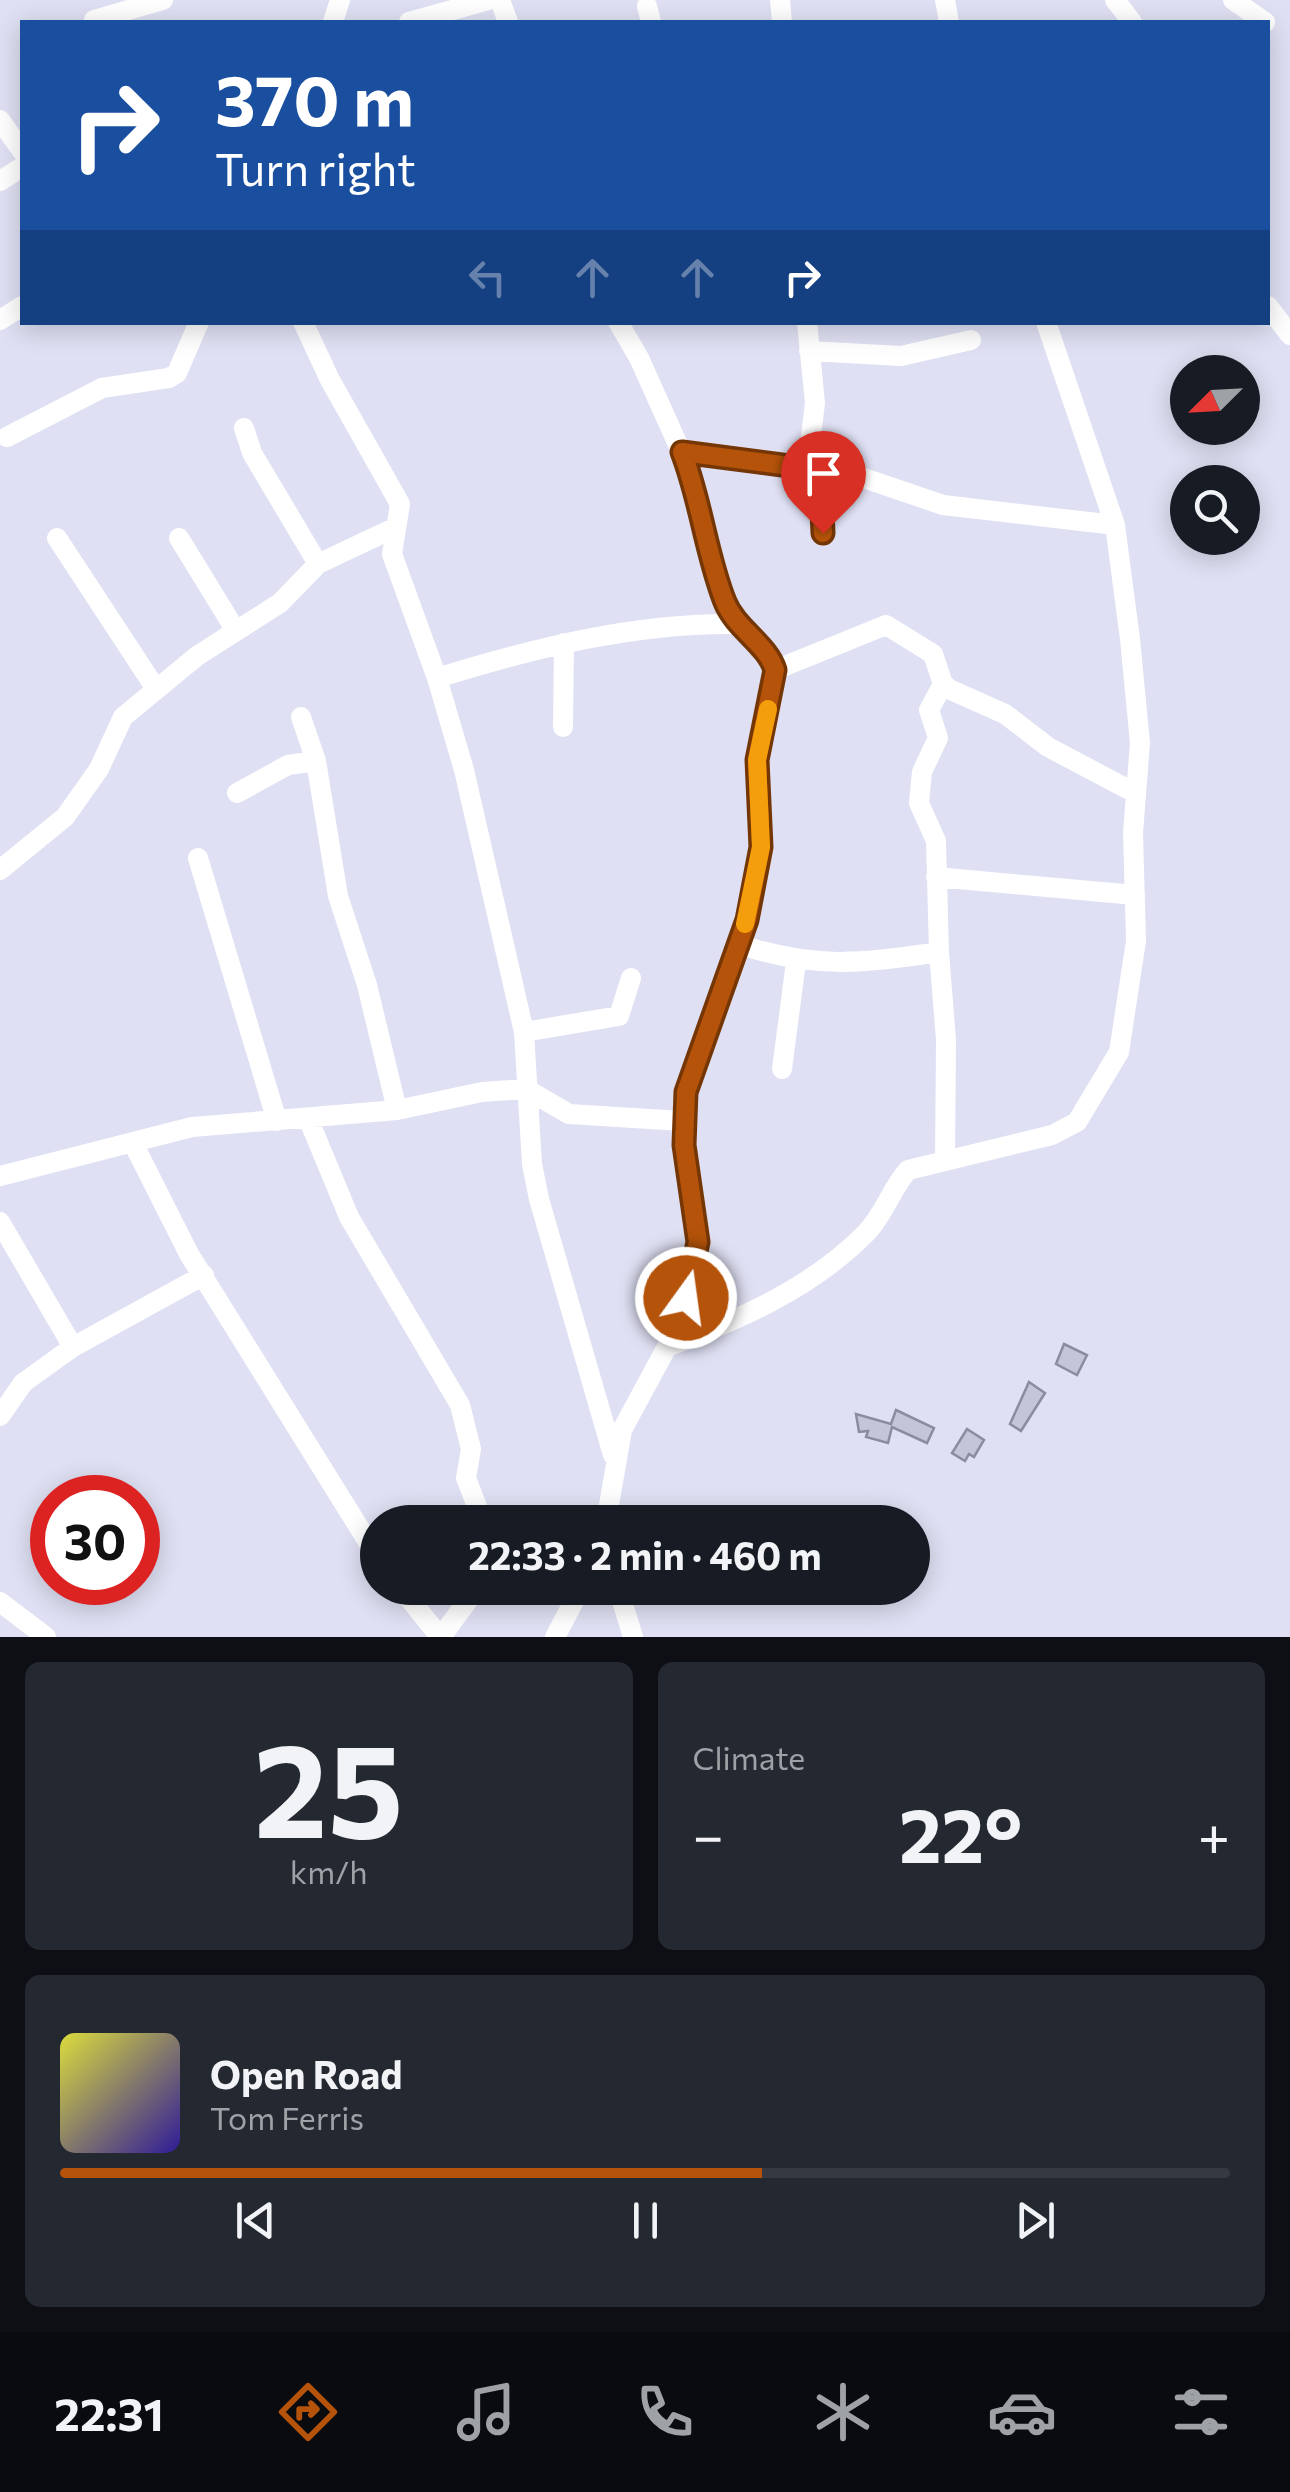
<!DOCTYPE html>
<meta charset="utf-8">
<style>
:root{--surface:#171b24;--page:#242831;--text:#f1f3f6;--muted:#9ea1a6;--line:#363941;--accent:#b45309}
body{margin:0;font-family:Commissioner,sans-serif;background:var(--page);color:var(--text);height:100vh;display:flex;flex-direction:column;font-size:38px;white-space:nowrap}
*{box-sizing:border-box;margin:0}
p{font-size:32px;color:var(--muted)}
.icon{flex:none;width:55px;height:55px;fill:none;stroke:currentColor;stroke-width:2;stroke-linecap:round;stroke-linejoin:round}
.map{position:relative;height:1637px;overflow:hidden}
.panel{display:flex;flex-direction:column;gap:25px;padding:25px;background:#0d0f14;flex:1}
.panel>*{flex:none}
.hud{position:absolute;left:20px;top:20px;width:1250px;height:305px;border-radius:0px;box-shadow:0 5px 25px #0003;background:#1a4fa0;color:#fff;overflow:hidden}
.needle{width:65px;rotate:246deg}
.fabs{position:absolute;left:1170px;top:355px;display:grid;gap:20px}
.fabs a{display:grid;place-items:center;width:90px;height:90px;border-radius:50%;background:var(--surface);box-shadow:0 5px 25px #0003;font-size:50px}
.speed{position:absolute;left:30px;top:1475px;display:flex;gap:20px;font-size:50px;font-weight:700;text-align:center}
.speed>*{display:grid;place-content:center;width:130px;height:130px;border-radius:50%;background:var(--surface);box-shadow:0 5px 25px #0003;line-height:1}
.speed .limit{border:15px solid #d22;background:#fff;color:#111}
.pin{position:absolute;display:grid;place-items:center;width:85px;height:85px;color:#fff;margin:-102px -42px;border-radius:50% 50% 50% 0;rotate:-45deg;box-shadow:0 0 10px #0007}
.pin .icon{rotate:45deg}
.me{position:absolute;width:110px;margin:-55px;rotate:14deg;stroke-linejoin:round;filter:drop-shadow(0 0 8px #0008)}
.turn{display:flex;align-items:center;gap:35px;height:210px;padding:0 30px;font-size:45px}
.turn .icon{width:130px;height:130px;stroke-width:2.5}
.turn b{display:block;font-size:70px;line-height:85px}
.lanes{display:flex;align-items:center;height:95px;padding:0 30px;background:#0003;justify-content:center;gap:50px;direction:ltr}
.lanes .off{opacity:.35}
.big{font-size:75px;font-weight:700;line-height:1.1}
.panel .tile{flex:1;display:flex;flex-direction:column;justify-content:center;gap:15px;min-width:0;padding:0 35px;border-radius:15px;background:var(--page)}
.panel .dial{align-items:center;gap:0}
.dial b{font-size:130px;line-height:1}
.song{display:flex;align-items:center;gap:30px}
.cover{width:120px;height:120px;border-radius:15px;background:linear-gradient(135deg,hsl(60 70% 55%),hsl(250 70% 35%))}
.played{height:10px;border-radius:5px;background:linear-gradient(90deg,var(--accent) 60%,var(--line) 60%)}
.keys{display:flex;justify-content:space-around;direction:ltr}
.heat{display:flex;justify-content:space-between;align-items:center;font-size:55px;direction:ltr}
.panel .tiles{flex:1;display:grid;gap:25px;grid-template-columns:1fr 1fr}
.tile:last-child{grid-column:span 2}
.trip{position:absolute;left:360px;top:1505px;width:570px;height:100px;border-radius:50px;background:var(--surface);box-shadow:0 5px 25px #0003;font-weight:700;line-height:100px;text-align:center}
.tabs{display:flex;height:160px;justify-content:space-around;align-items:center;background:#090b0e;color:var(--muted)}
.tabs .icon{width:70px;height:70px}
.tabs .selected{color:var(--accent)}
.tabs b{font-size:45px;color:var(--text)}
.map>svg:first-child{display:block}
.building{fill:#c4c5d8;stroke:#8b8c9e;stroke-width:2.5}
.lines{fill:none;stroke-linecap:round;stroke-linejoin:round}
.minor{stroke:#fff;stroke-width:20}
.route-casing{stroke:#753606;stroke-width:25}
.route{stroke:#b45309;stroke-width:18}
.slow{stroke:#f59e0b;stroke-width:18}
</style>
<div class="map">
<svg width="1290" height="1637" viewBox="0 0 1290 1637">
<rect width="100%" height="100%" fill="#dfe0f3"/>
<path class="building" d="M1064,1344L1087,1355L1077,1375L1056,1364Z
M1029,1382L1045,1393L1021,1431L1010,1424Z
M896,1410L934,1428L927,1443L892,1427L888,1443L866,1437L868,1431L859,1432L856,1414L891,1424Z
M967,1429L984,1440L974,1457L969,1454L965,1461L952,1453Z"/>
<g class="lines">
<path class="minor" d="M500,0L508,22
M780,0L782,22
M945,0L949,22
M1115,0L1132,22
M1233,0L1265,22
M647,6L651,22
M94,20L163,0
M333,22L340,0
M409,22L488,0
M0,120L22,151
M0,181L22,167
M1268,306L1290,335
M0,320L22,306
M303,322L330,380L400,504L392,554L437,678L464,770L524,1032L532,1164L539,1199L613,1455
M807,322L815,403L807,468
M809,351L901,356L971,340
M244,428L252,453L318,564
M7,437L102,388L169,378L177,373L199,322
M682,452L849,473L943,505L1115,525
M820,470L823,533
M57,538L156,689
M179,538L236,631
M775,670L886,625L933,654L943,684L951,690L1005,714L1048,747L1135,793
M437,678C534,648 637,622 739,624
M301,717L316,761L338,896L367,985L397,1110
M563,727L564,643
M237,793L288,765L316,761
M198,858L277,1121
M0,870L65,817L99,769L123,717L197,656L280,603L318,564L396,527
M936,877L1135,895
M738,944C812,969 863,964 939,952L936,841L919,803L922,772L938,738L929,710L943,684
M939,952L946,1040L945,1160
M524,1032L619,1016L631,978
M782,1069L796,962
M308,1118L349,1217L460,1405L471,1449L466,1478L483,1522
M133,1143L189,1254L378,1558
M0,1176L192,1127L397,1110L482,1092L526,1089L569,1114L682,1121
M0,1222L73,1347
M667,1347C738,1320 811,1289 866,1233C884,1215 891,1189 908,1170L1052,1135L1077,1122L1119,1052L1136,941L1133,833L1140,743L1130,639L1115,525L1046,322
M0,1416L23,1383L73,1347L204,1275
M606,1522L622,1430L675,1332L696,1265L698,1242L682,1121L687,1092L747,920L761,847L757,760L775,670L771,658L729,612L688,467L639,358L618,322
M401,1588L440,1637
M618,1588L633,1637
M0,1602L46,1637
M441,1637L477,1588
M555,1637L581,1588"/>
</g>
<g class="lines">
<g class="route-casing">
<path id="route" d="M686,1298L698,1242L684,1145L686,1092L747,920L761,847L757,760L775,670C767,644 736,629 725,602C706,554 701,501 682,452L820,470L823,533"/>
</g>
<use href="#route" class="route"/>
<path class="slow" d="M745,924L761,847L757,760L768,709"/>
</g>
</svg>
<div class="fabs">
<a><svg class="needle" viewBox="-14 -14 28 28"><path d="M0-13l5 13h-10z" fill="#e53935"/><path d="M0 13l5-13h-10z" fill="#9ea1a6"/></svg></a>
<a><svg class="icon" aria-label="search" viewBox="0 0 24 24"><circle cx="10" cy="10" r="6"/><path d="M15 15l6 6"/></svg></a>
</div>
<div class="speed"><div class="limit">30</div></div>
<div class="pin" style="left:823px;top:533px;background:#d93025"><svg class="icon" aria-label="arrive" viewBox="0 0 24 24"><path d="M6 21V4h12l-3 4 3 4H6"/></svg></div>
<svg class="me" style="left:686px;top:1298px" viewBox="-20 -20 40 40"><circle r="17" fill="#b45309" stroke="#fff" stroke-width="3"/><path d="M0-11L8 9 0 5-8 9z" fill="#fff"/></svg>
<div class="trip">22:33 · 2 min · 460 m</div>
<div class="hud">
<div class="turn"><svg class="icon" aria-label="right" viewBox="0 0 24 24"><path d="M7 20v-9h11M14 6l5 5-5 5"/></svg><div><b>370 m</b>Turn right</div></div>
<div class="lanes"><svg class="icon off" aria-label="left" viewBox="0 0 24 24"><path d="M17 20v-9H6M10 6l-5 5 5 5"/></svg><svg class="icon off" aria-label="ahead" viewBox="0 0 24 24"><path d="M12 20V5M6 11l6-6 6 6"/></svg><svg class="icon off" aria-label="ahead" viewBox="0 0 24 24"><path d="M12 20V5M6 11l6-6 6 6"/></svg><svg class="icon" aria-label="right" viewBox="0 0 24 24"><path d="M7 20v-9h11M14 6l5 5-5 5"/></svg></div>
</div>
</div>
<section class="panel">
<div class="tiles">
<div class="tile dial"><b>25</b><p>km/h</p></div>
<div class="tile"><p>Climate</p>
<div class="heat"><a>−</a><b class="big">22°</b><a>+</a></div>
</div>
<div class="tile">
<div class="song"><i class="cover"></i><div><b>Open Road</b><p>Tom Ferris</p></div></div>
<div class="played"></div>
<div class="keys"><svg class="icon" aria-label="previous" viewBox="0 0 24 24"><path d="M18 5L8 12l10 7zM5 5v14"/></svg><svg class="icon" aria-label="pause" viewBox="0 0 24 24"><path d="M8 5v14M16 5v14"/></svg><svg class="icon" aria-label="next" viewBox="0 0 24 24"><path d="M6 5l10 7-10 7zM19 5v14"/></svg></div>
</div>
</div>
</section>
<nav class="tabs">
<b>22:31</b>
<svg class="icon selected" aria-label="directions" viewBox="0 0 24 24"><path d="M12 3l9 9-9 9-9-9zM9 14v-3h6M13 9l2 2-2 2"/></svg>
<svg class="icon" aria-label="music" viewBox="0 0 24 24"><path d="M9 18V5l10-2v13"/><circle cx="6" cy="18" r="3"/><circle cx="16" cy="16" r="3"/></svg>
<svg class="icon" aria-label="phone" viewBox="0 0 24 24"><path d="M5 4h4l2 5-3 2q2 4 5 5l2-3 5 2v4C11 20 4 13 5 4z"/></svg>
<svg class="icon" aria-label="climate" viewBox="0 0 24 24"><path d="M12 3v18M4 7l16 10M4 17L20 7"/></svg>
<svg class="icon" aria-label="car" viewBox="0 0 24 24"><path d="M5 17H2v-5l4-1 3-4h7l3 4 3 1v5h-3M9 17h6M6 11h13"/><circle cx="7" cy="17" r="2"/><circle cx="17" cy="17" r="2"/></svg>
<svg class="icon" aria-label="filters" viewBox="0 0 24 24"><path d="M4 7h16M4 17h16"/><circle cx="9" cy="7" r="2"/><circle cx="15" cy="17" r="2"/></svg>
</nav>
